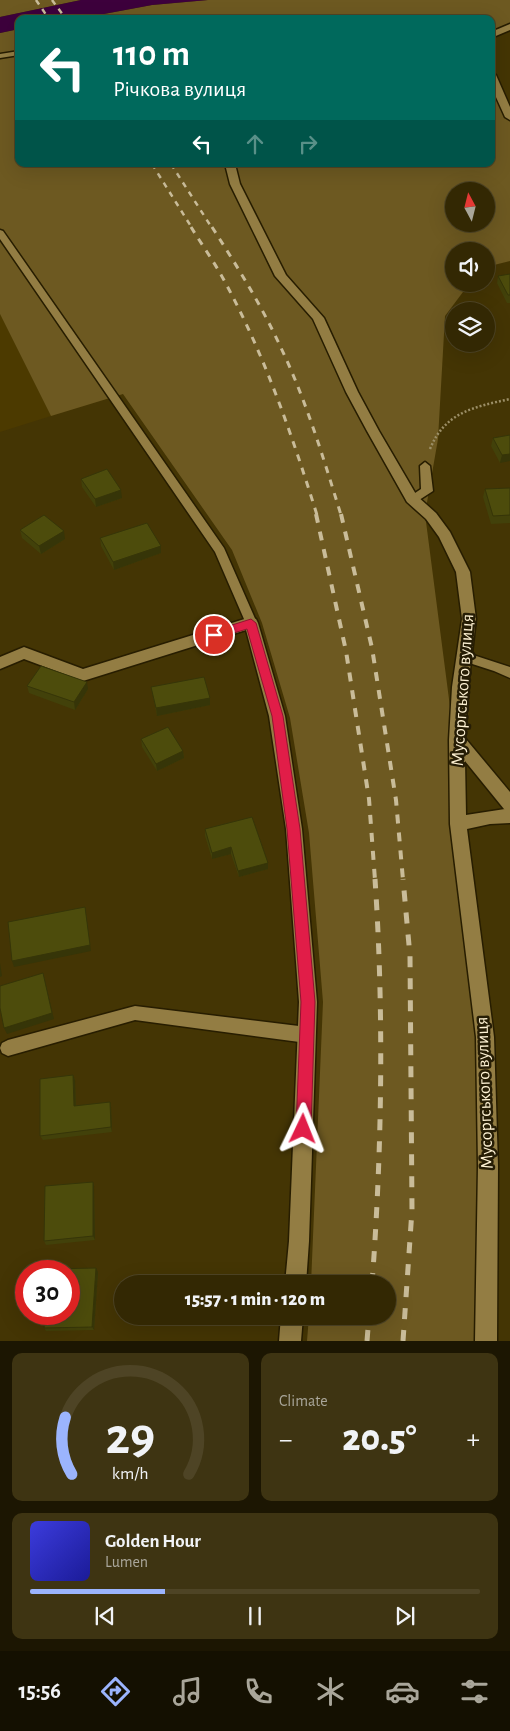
<!DOCTYPE html>
<meta charset="utf-8">
<style>
:root{--surface:#332803;--page:#3e3412;--text:#f1f3f6;--muted:#a9a69a;--line:#4e4425;--accent:#9bb4fd}
body{margin:0;font-family:"Alegreya Sans",sans-serif;background:var(--page);color:var(--text);height:100vh;display:flex;flex-direction:column;font-size:19px;white-space:nowrap}
*{box-sizing:border-box;margin:0}
p{font-size:16px;color:var(--muted)}
.icon{flex:none;width:28px;height:28px;fill:none;stroke:currentColor;stroke-width:2;stroke-linecap:round;stroke-linejoin:round}
.map{position:relative;height:1341px;overflow:hidden}
.panel{display:flex;flex-direction:column;gap:12px;padding:12px;background:#1c1602;flex:1}
.panel>*{flex:none}
.top-card{position:absolute;left:15px;top:15px;width:480px;height:152px;border-radius:10px;box-shadow:0 5px 20px #0002,0 0 0 1px var(--line);background:#00695c;color:#fff;overflow:hidden}
.needle{width:32px;rotate:353deg}
.fabs{position:absolute;left:445px;top:182px;display:grid;gap:10px}
.fabs a{display:grid;place-items:center;width:50px;height:50px;border-radius:50%;background:var(--surface);box-shadow:0 5px 20px #0002,0 0 0 1px var(--line);font-size:25px}
.speed{position:absolute;left:15px;top:1260px;display:flex;gap:10px;font-size:25px;font-weight:700;text-align:center}
.speed>*{display:grid;place-content:center;width:65px;height:65px;border-radius:50%;background:var(--surface);box-shadow:0 5px 20px #0002,0 0 0 1px var(--line);line-height:1}
.speed .limit{border:8px solid #d22;background:#fff;color:#111}
.pin{position:absolute;display:grid;place-items:center;width:42px;height:42px;color:#fff;margin:-21px;border:2px solid #fff;border-radius:50%;box-shadow:0 1px 5px #0007}
.me{position:absolute;width:55px;margin:-28px;rotate:2deg;stroke-linejoin:round;filter:drop-shadow(0 0 4px #0008)}
.turn{display:flex;align-items:center;gap:18px;height:105px;padding:0 15px;font-size:22px}
.turn .icon{width:65px;height:65px;stroke-width:2.5}
.turn b{display:block;font-size:35px;line-height:42px}
.lanes{display:flex;align-items:center;height:48px;padding:0 15px;background:#0003;justify-content:center;gap:25px;direction:ltr}
.lanes .off{opacity:.35}
.big{font-size:38px;font-weight:800;line-height:1.1}
.panel .tile{flex:1;display:flex;flex-direction:column;justify-content:center;gap:8px;min-width:0;padding:0 18px;border-radius:10px;background:var(--page)}
.panel .dial{align-items:center;gap:0}
.dial svg{height:130px;overflow:visible;fill:none;stroke:var(--line);stroke-width:7;stroke-linecap:round;text-anchor:middle}
.dial text{fill:var(--text);stroke:none}
.song{display:flex;align-items:center;gap:15px}
.cover{width:60px;height:60px;border-radius:8px;background:linear-gradient(135deg,hsl(240 70% 55%),hsl(240 70% 35%))}
.played{height:5px;border-radius:2px;background:linear-gradient(90deg,var(--accent) 30%,var(--line) 30%)}
.keys{display:flex;justify-content:space-around;direction:ltr}
.heat{display:flex;justify-content:space-between;align-items:center;font-size:28px;direction:ltr}
.panel .tiles{flex:1;display:grid;gap:12px;grid-template-columns:1fr 1fr}
.tile:last-child{grid-column:span 2}
.trip{position:absolute;left:114px;top:1275px;width:282px;height:50px;border-radius:25px;background:var(--surface);box-shadow:0 5px 20px #0002,0 0 0 1px var(--line);font-weight:800;line-height:50px;text-align:center}
.dock{display:flex;height:80px;justify-content:space-around;align-items:center;background:#141001;color:var(--muted)}
.dock .icon{width:35px;height:35px}
.dock .active{color:var(--accent)}
.dock b{font-size:22px;color:var(--text)}
.map>svg:first-child{display:block}
.built{fill:#4c3a00}
.green{fill:#6d5921;fill-rule:evenodd}
.water{fill:#3d003c}
.lines{fill:none;stroke-linecap:round;stroke-linejoin:round}
.lane-casing{stroke:#271d00;stroke-width:3}
.street-casing{stroke:#271d00;stroke-width:3}
.path{stroke:#9b8e66;stroke-width:2.5;stroke-dasharray:2 2;stroke-linecap:butt}
.lane{fill:#937d43;fill-rule:evenodd}
.street{fill:#937d43;fill-rule:evenodd}
.rail-far3{stroke:#c9bc99;stroke-width:2.5;stroke-dasharray:5.5 5.5;stroke-linecap:butt}
.rail-far2{stroke:#c9bc99;stroke-width:3;stroke-dasharray:7 7;stroke-linecap:butt}
.rail-far1{stroke:#c9bc99;stroke-width:4;stroke-dasharray:9 9;stroke-linecap:butt}
.rail{stroke:#c9bc99;stroke-width:5;stroke-dasharray:11 11;stroke-linecap:butt}
.wall{fill:#42410a}
.shaded-wall{fill:#363508}
.building{fill:#4d4c0c;stroke:#363508}
.route{fill:#e11d48;stroke:#92132f}
.labels{text-anchor:middle;dominant-baseline:central;stroke-width:5;stroke-linejoin:round;paint-order:stroke}
.street-label{font-size:18px;fill:#fef2d4;stroke:#261d05}
</style>
<div class="map">
<svg width="510" height="1341" viewBox="0 0 510 1341">
<rect width="100%" height="100%" fill="#443504"/>
<path class="built" d="M0,314L51,416L0,432Z"/>
<path class="green" d="M0,0H81L0,17Z
M208,0H510V23L491,35V19H77L152,5Z
M19,29V164H491V65L510,113V261L486,267V251H454V284H469L445,316L438,439L425,514L453,730L498,1268L495,1341H307L309,1316H388V1284H311L323,1002L309,833L290,718L262,623L232,550L123,394L51,416L0,314V33ZM454,191H486V224H454Z"/>
<path class="water" d="M81,0H208L152,5L77,19H19V29L0,33V17Z"/>
<g class="lines">
<g class="lane-casing">
<path id="lane" d="M19,51V55L0,58V54Z
M0,230L3,231L224,548L257,623L255,626H247L215,552L0,239Z
M425,462L430,466L433,491L416,502H408L406,499L421,489L420,466Z
M464,652L510,667V678L494,671L460,660L458,657L460,654Z
M135,1006L307,1027L312,1030L315,1035L312,1040L307,1043L135,1020L8,1056L2,1053L0,1048L2,1043L8,1040Z"/>
</g>
<g class="street-casing">
<path id="street" d="M510,24V30L491,38V32Z
M491,72L496,75L510,107V120L505,117L491,86Z
M225,164H235L240,184L286,275L324,318L358,392L379,431L417,496L436,513L450,532L470,572L476,619L468,687L465,738L510,792V823L490,824L467,829L494,1037L498,1166L497,1341H475L478,1166L476,1037L450,824L449,740L452,687L462,619L456,572L439,537L426,519L407,502L367,431L346,392L313,319L275,276L230,184ZM465,761L504,809H505L466,815Z
M251,617L256,619L258,623L285,716L302,829L317,1002L309,1241L306,1284H285L289,1241L299,1002L286,829L269,716L246,630L83,681L24,659L0,669V657L24,647L83,669Z
M281,1316H303L301,1341H279Z"/>
</g>
<path class="path" d="M430,449C445,412 474,407 510,399"/>
<use href="#lane" class="lane"/>
<use href="#street" class="street"/>
<path class="rail-far3" d="M36,0L49,19
M52,0L66,19
M152,164L192,228
M171,164L212,228"/>
<path class="rail-far2" d="M191,227C202,245 215,263 225,282C265,356 292,435 317,515
M212,227C237,266 262,306 282,350C307,403 324,460 341,515"/>
<path class="rail-far1" d="M316,514L346,651L369,799L375,880
M341,514L372,648L396,800L403,880"/>
<path class="rail" d="M372,1284C382,1150 384,1013 375,879
M367,1341L369,1316
M403,1341L412,1210L410,956L403,879"/>
</g>
<path class="wall" d="M510,274V303H507L497,283L498,276Z
M510,435L500,463L491,446L493,438Z
M81,479L122,498L96,507L82,487Z
M510,488V523L491,524L483,497L485,489Z
M20,530L65,539L41,554L22,538Z
M100,538L161,553L114,570L101,546Z
M27,686L88,689L75,710L29,693Z
M151,687L210,698V705L157,716Z
M141,739L183,751L184,758L157,771L142,747Z
M205,829L268,869L239,877L231,854L212,859L205,836Z
M73,1075L75,1080L76,1106L110,1102L111,1107L112,1132L43,1140L40,1136Z
M93,1182L94,1186L95,1240L46,1245L44,1241Z
M98,1272L94,1330L46,1331L44,1328Z"/>
<path class="shaded-wall" d="M510,454V461L500,463L502,455Z
M121,490L122,498L96,507L95,499Z
M64,531L65,539L41,554L39,546Z
M161,546V553L114,570L113,562Z
M87,682L88,689L75,710L74,702Z
M210,698V705L157,716L156,708Z
M183,751L184,758L157,771L156,764Z
M231,847V854L212,859V853Z
M268,863V869L239,877L238,871Z
M85,907L91,951L14,967L12,961Z
M0,963L2,976L0,977Z
M43,973L54,1019L7,1034L4,1028Z
M73,1075L75,1080L76,1111L74,1106Z
M110,1102L111,1107L112,1132L111,1127Z
M93,1182L94,1186L95,1240L93,1236Z
M96,1268L98,1272L94,1330L92,1327Z"/>
<path class="building" d="M510,274V295H508L498,276Z
M510,435V454L502,455L493,438Z
M107,469L121,490L95,499L81,479Z
M510,488V515L493,516L485,489Z
M44,515L64,531L39,546L20,530Z
M147,523L161,546L113,562L100,538Z
M41,666L87,682L74,702L27,686Z
M204,677L210,698L156,708L151,687Z
M168,727L183,751L156,764L141,739Z
M252,817L268,863L238,871L231,847L212,853L205,829Z
M85,907L90,945L12,961L8,922Z
M43,973L52,1013L4,1028L0,1008V986Z
M73,1075L74,1106L110,1102L111,1127L40,1136V1079Z
M93,1182V1236L44,1241L45,1186Z
M96,1268L92,1327L44,1328L45,1314H69V1271H48V1269Z"/>
<path class="route" d="M251,619L256,623L283,716L300,829L315,1002L311,1129L309,1134L303,1136L298,1134L296,1129L301,1002L287,829L272,716L247,629L214,639L208,635L210,632Z"/>
<g class="labels">
<g class="street-label">
<text transform="translate(463 690) rotate(-86)">Мусоргського вулиця</text>
<text transform="translate(485 1093) rotate(-92)">Мусоргського вулиця</text>
</g>
</g>
</svg>
<div class="fabs">
<a><svg class="needle" viewBox="-14 -14 28 28"><path d="M0-13l5 13h-10z" fill="#e53935"/><path d="M0 13l5-13h-10z" fill="#a9a69a"/></svg></a>
<a><svg class="icon" aria-label="sound" viewBox="0 0 24 24"><path d="M4 9h4l5-4v14l-5-4H4zM17 9q2 3 0 6"/></svg></a>
<a><svg class="icon" aria-label="layers" viewBox="0 0 24 24"><path d="M12 4l9 5-9 5-9-5zM3 14l9 5 9-5"/></svg></a>
</div>
<div class="speed"><div class="limit">30</div></div>
<div class="pin" style="left:214px;top:635px;background:#d93025"><svg class="icon" aria-label="arrive" viewBox="0 0 24 24"><path d="M6 21V4h12l-3 4 3 4H6"/></svg></div>
<svg class="me" style="left:303px;top:1129px" viewBox="-20 -20 40 40"><path d="M0-17L14 15 0 8-14 15z" fill="#e11d48" stroke="#fff" stroke-width="4"/></svg>
<div class="trip">15:57 · 1 min · 120 m</div>
<div class="top-card">
<div class="turn"><svg class="icon" aria-label="left" viewBox="0 0 24 24"><path d="M17 20v-9H6M10 6l-5 5 5 5"/></svg><div><b>110 m</b>Річкова вулиця</div></div>
<div class="lanes"><svg class="icon" aria-label="left" viewBox="0 0 24 24"><path d="M17 20v-9H6M10 6l-5 5 5 5"/></svg><svg class="icon off" aria-label="ahead" viewBox="0 0 24 24"><path d="M12 20V5M6 11l6-6 6 6"/></svg><svg class="icon off" aria-label="right" viewBox="0 0 24 24"><path d="M7 20v-9h11M14 6l5 5-5 5"/></svg></div>
</div>
</div>
<section class="panel">
<div class="tiles">
<div class="tile dial"><svg viewBox="0 0 100 80">
<path d="M14 69A42 42 0 1 1 86 69"/>
<path d="M14 69A42 42 0 0 1 10 34" stroke="#9bb4fd"/>
<text x="50" y="56" font-size="32" font-weight="700">29</text>
<text x="50" y="72" font-size="11">km/h</text>
</svg></div>
<div class="tile"><p>Climate</p>
<div class="heat"><a>−</a><b class="big">20.5°</b><a>+</a></div>
</div>
<div class="tile">
<div class="song"><i class="cover"></i><div><b>Golden Hour</b><p>Lumen</p></div></div>
<div class="played"></div>
<div class="keys"><svg class="icon" aria-label="previous" viewBox="0 0 24 24"><path d="M18 5L8 12l10 7zM5 5v14"/></svg><svg class="icon" aria-label="pause" viewBox="0 0 24 24"><path d="M8 5v14M16 5v14"/></svg><svg class="icon" aria-label="next" viewBox="0 0 24 24"><path d="M6 5l10 7-10 7zM19 5v14"/></svg></div>
</div>
</div>
</section>
<nav class="dock">
<b>15:56</b>
<svg class="icon active" aria-label="directions" viewBox="0 0 24 24"><path d="M12 3l9 9-9 9-9-9zM9 14v-3h6M13 9l2 2-2 2"/></svg>
<svg class="icon" aria-label="music" viewBox="0 0 24 24"><path d="M9 18V5l10-2v13"/><circle cx="6" cy="18" r="3"/><circle cx="16" cy="16" r="3"/></svg>
<svg class="icon" aria-label="phone" viewBox="0 0 24 24"><path d="M5 4h4l2 5-3 2q2 4 5 5l2-3 5 2v4C11 20 4 13 5 4z"/></svg>
<svg class="icon" aria-label="climate" viewBox="0 0 24 24"><path d="M12 3v18M4 7l16 10M4 17L20 7"/></svg>
<svg class="icon" aria-label="car" viewBox="0 0 24 24"><path d="M5 17H2v-5l4-1 3-4h7l3 4 3 1v5h-3M9 17h6M6 11h13"/><circle cx="7" cy="17" r="2"/><circle cx="17" cy="17" r="2"/></svg>
<svg class="icon" aria-label="filters" viewBox="0 0 24 24"><path d="M4 7h16M4 17h16"/><circle cx="9" cy="7" r="2"/><circle cx="15" cy="17" r="2"/></svg>
</nav>
